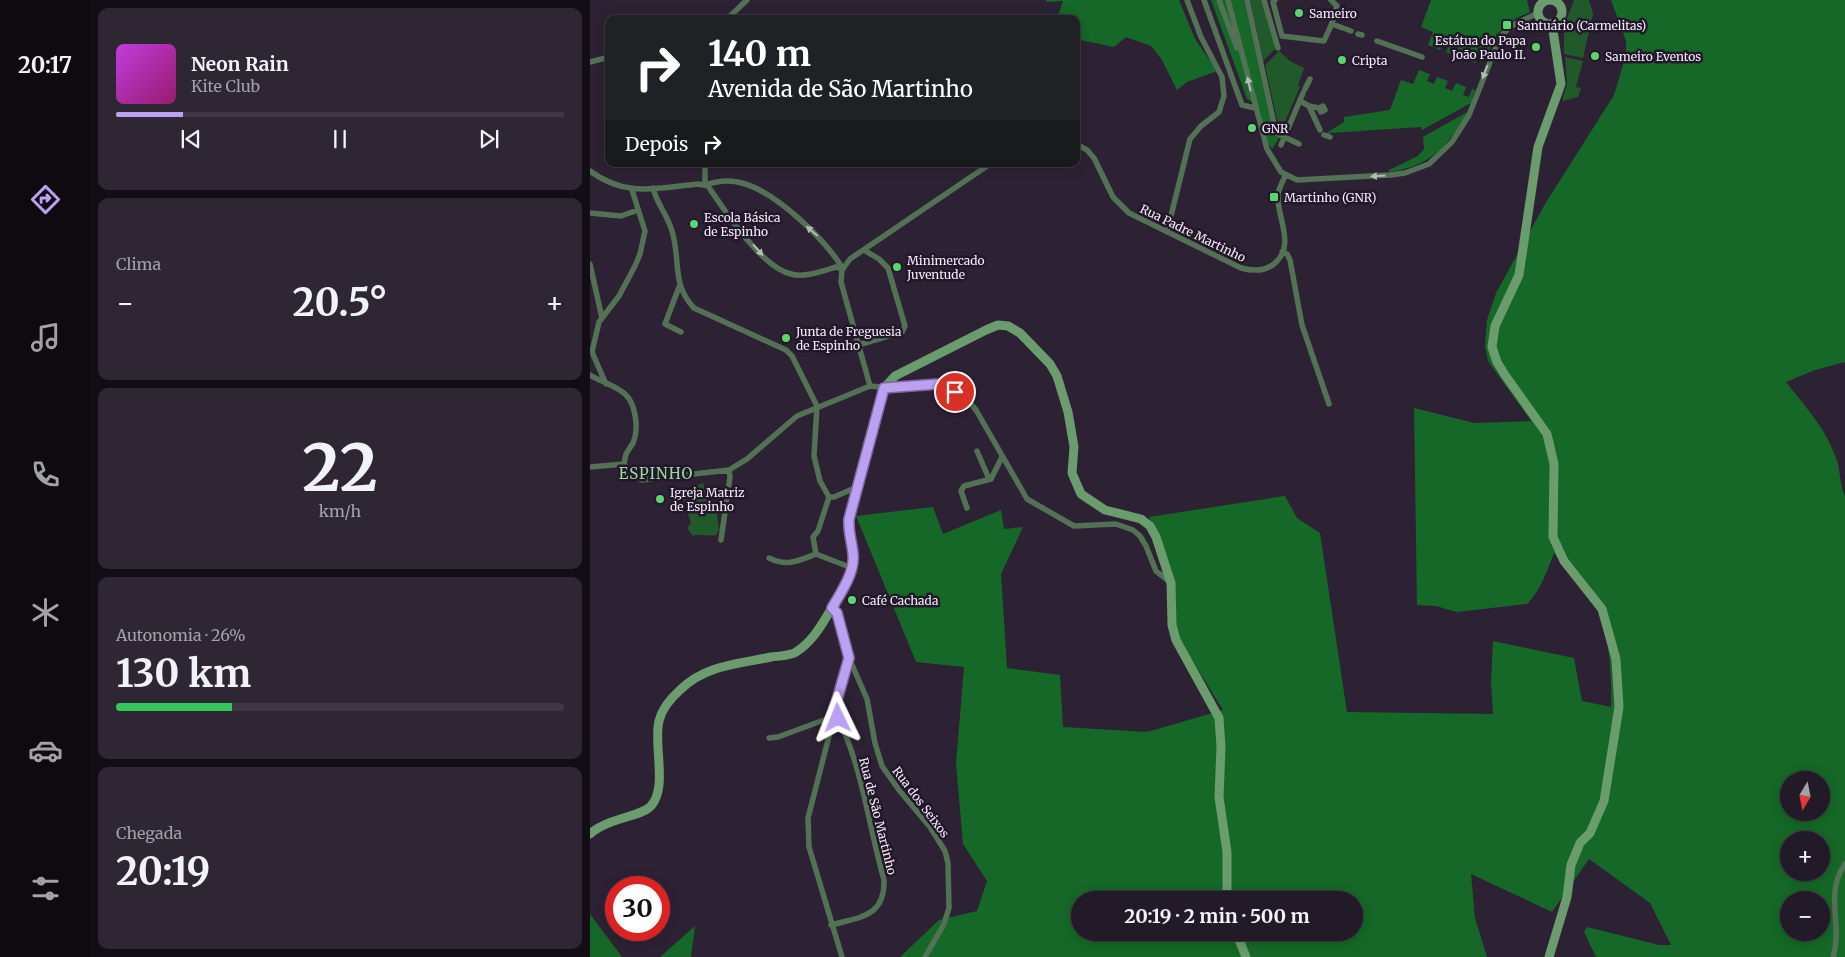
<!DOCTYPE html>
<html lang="pt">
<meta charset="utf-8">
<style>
:root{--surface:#221a27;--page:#2e2733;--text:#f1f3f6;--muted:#a2a1a7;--line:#3f3844;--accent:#bca0f2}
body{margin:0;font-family:Merriweather,serif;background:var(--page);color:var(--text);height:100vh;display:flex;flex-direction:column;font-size:19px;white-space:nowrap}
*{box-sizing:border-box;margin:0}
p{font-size:16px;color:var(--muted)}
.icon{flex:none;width:28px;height:28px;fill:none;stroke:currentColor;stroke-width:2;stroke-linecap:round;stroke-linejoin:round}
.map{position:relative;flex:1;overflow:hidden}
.drawer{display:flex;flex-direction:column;gap:8px;padding:8px;background:#130e15;width:500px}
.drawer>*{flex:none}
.hud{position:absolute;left:15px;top:15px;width:475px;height:152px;border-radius:10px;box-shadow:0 2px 12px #0003,0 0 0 1px var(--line);background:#202124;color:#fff;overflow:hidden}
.needle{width:32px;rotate:190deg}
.controls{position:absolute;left:1190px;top:771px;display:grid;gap:10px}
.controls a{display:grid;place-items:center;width:50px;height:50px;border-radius:50%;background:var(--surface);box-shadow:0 2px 12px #0003,0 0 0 1px var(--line);font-size:25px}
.speed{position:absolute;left:15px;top:876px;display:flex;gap:10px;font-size:25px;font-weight:700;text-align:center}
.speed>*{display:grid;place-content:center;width:65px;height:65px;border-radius:50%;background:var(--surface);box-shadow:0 2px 12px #0003,0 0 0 1px var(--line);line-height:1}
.speed .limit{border:8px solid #d22;background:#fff;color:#111}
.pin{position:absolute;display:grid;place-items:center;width:42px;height:42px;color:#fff;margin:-21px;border:2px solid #fff;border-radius:50%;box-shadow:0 1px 5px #0007}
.me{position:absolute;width:55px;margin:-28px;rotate:358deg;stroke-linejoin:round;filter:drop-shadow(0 0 4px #0008)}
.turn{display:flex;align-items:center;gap:18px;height:105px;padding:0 20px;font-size:22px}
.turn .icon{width:65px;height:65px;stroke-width:2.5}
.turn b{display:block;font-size:35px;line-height:42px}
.then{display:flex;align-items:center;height:48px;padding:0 20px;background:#0003;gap:10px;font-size:19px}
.big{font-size:38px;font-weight:700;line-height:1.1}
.drawer .tile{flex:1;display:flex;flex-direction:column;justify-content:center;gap:8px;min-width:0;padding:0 18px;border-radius:10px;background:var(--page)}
.drawer .dial{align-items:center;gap:0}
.dial b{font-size:65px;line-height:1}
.song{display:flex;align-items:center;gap:15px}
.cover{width:60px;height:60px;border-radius:8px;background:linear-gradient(135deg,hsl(290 70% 55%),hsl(320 70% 35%))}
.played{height:5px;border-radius:2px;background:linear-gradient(90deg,var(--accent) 15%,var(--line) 15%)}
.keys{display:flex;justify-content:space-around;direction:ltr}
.heat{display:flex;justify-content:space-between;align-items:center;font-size:28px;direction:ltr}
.charge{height:8px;border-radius:4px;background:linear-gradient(90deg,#34c759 26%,var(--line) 0)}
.trip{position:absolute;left:481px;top:891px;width:292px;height:50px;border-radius:25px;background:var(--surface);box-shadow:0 2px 12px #0003,0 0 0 1px var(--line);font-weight:700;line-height:50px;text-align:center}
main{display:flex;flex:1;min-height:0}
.tab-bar{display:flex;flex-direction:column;width:90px;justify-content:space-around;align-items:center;background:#0e0a10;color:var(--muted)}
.tab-bar .icon{width:35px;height:35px}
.tab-bar .active{color:var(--accent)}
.tab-bar b{font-size:22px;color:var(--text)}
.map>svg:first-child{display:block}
.green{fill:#215a2a}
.forest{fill:#156827;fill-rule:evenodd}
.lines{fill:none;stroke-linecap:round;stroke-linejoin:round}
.street{stroke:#537255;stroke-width:5.5}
.secondary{stroke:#6a9c6e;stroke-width:9}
.oneway{fill:#b3bbb7}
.route-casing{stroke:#7a689d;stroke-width:12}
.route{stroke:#bca0f2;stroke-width:9}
.poi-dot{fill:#5bd56e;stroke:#23182a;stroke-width:2}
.labels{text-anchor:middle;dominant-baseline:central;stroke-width:5;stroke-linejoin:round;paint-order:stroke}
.poi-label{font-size:12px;fill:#f3ebf8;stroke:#23182a;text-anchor:start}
.street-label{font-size:12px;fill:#f3ebf8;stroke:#23182a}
.quarter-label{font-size:15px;letter-spacing:1px;fill:#9cd9a1;stroke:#23182a}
</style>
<main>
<nav class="tab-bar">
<b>20:17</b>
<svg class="icon active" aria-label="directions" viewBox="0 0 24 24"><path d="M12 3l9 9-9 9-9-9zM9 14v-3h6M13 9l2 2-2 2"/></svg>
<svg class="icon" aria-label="music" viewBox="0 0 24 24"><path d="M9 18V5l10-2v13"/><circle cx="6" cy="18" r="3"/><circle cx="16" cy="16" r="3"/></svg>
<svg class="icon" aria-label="phone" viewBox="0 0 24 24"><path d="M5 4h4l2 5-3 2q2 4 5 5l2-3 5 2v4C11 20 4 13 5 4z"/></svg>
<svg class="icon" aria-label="climate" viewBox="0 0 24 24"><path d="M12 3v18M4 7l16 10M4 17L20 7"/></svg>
<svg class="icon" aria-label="car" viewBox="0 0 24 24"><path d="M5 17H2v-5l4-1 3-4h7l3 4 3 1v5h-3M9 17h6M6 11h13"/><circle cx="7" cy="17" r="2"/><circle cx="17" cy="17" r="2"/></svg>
<svg class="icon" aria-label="filters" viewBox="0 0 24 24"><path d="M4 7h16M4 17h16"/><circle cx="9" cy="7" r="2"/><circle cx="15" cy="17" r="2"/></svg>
</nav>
<section class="drawer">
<div class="tile">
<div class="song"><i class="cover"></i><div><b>Neon Rain</b><p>Kite Club</p></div></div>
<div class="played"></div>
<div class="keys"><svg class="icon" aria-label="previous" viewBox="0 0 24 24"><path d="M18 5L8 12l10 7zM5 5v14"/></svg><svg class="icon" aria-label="pause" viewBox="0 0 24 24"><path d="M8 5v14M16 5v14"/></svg><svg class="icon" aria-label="next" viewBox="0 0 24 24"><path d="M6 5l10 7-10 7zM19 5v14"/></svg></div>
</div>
<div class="tile"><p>Clima</p>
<div class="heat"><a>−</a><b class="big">20.5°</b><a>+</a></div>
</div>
<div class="tile dial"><b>22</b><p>km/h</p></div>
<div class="tile"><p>Autonomia · 26%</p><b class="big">130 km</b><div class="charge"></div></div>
<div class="tile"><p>Chegada</p><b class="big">20:19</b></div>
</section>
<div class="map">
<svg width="1255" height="957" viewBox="0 0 1255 957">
<rect width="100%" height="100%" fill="#2d2234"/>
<path class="green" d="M660,0H673L687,47L673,61Z
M984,0H999L1003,14L993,58L974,54V26Z
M689,51L700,61L714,68L708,85L710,87L690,133L675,65Z
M975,57L993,61L986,87L991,88L988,97L972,101L977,84Z
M113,483L127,514L129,530L126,535C118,537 111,533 103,536L97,528L101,523L91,492Z"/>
<path class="forest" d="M456,0H589L605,39L627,71L597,82L587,90L572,60L561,46L536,37L524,47L486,39V19H467L473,1L457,2Z
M621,0H654L684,135L689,138L682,149L678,143L668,106L657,99Z
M841,0H937L940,12L924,19L907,34L895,58L888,56L885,63L875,59L877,52L870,50L867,56L856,52L859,46L853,43L850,50L838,45L843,32L831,27Z
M1021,0H1255V362L1225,370L1196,382C1215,406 1236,429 1246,458C1251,470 1249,484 1255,496V957H1006L994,932L997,927L1069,945H1081L1060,903L999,859L962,912L881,874L885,918L897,957H310L349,920L387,911L397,881L373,844L366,763L374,667L326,662L266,516L343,507L353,534L411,510L414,529L433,527L411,574L417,668L470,675L473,727L557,732L633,710L590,641L585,623V584L559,517L695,496L707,518L730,533L757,712L903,714L901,682L903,641L984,658L992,701L1021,707C1022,683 1020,632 1008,612C995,592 978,573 964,553C957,571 951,590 937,604L867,612L846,606L827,605L824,408L884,423L941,421L898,361L895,346L897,320L906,293L955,204L1024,95L1036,55V41ZM1199,780H1231V812H1199ZM1199,840H1231V872H1199ZM490,900H765V932H490ZM1199,900H1231V932H1199Z
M829,70L840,74L837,81L844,84L847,77L858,81L855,88L862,91L866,83L876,87L873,95L879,97L882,89L885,90L881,103L832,130L831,127L740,133V136L735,134L754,122V117L800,110L811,80L823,84Z
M879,111C857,146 842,166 799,172V170L828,156L834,149L833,137Z
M0,914L32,957H0Z
M105,926L101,957H70Z"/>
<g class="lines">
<path class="street" d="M614,0L652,105L665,108
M629,0L647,48
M638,0L677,149L691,172L707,180L800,175L815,173L839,164L862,142L879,115L910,37L921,26L948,13
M657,0L686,133L709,144
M674,0L688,48
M685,0L683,2L692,36L734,41L738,32
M741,0L747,6L744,15
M953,0L954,2
M137,19L157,0
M742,24L753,28
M756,29L761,31
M739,30L744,18
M768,34L772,35
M787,41L832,57
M0,62L19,57
M715,89L720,79
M710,101L719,106L730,130
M719,106L729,108L733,106L735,110L731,112L729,108
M697,131L713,93
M734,135L740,137
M486,144L497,150L504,158L523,197L539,213L651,268C662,271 674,272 684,264C707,245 686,217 688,194C689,188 693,181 695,176
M691,145L696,133
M0,171C37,198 66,188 108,184L118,186C135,211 171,267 201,274C214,278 233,271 246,267L253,269
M115,185C127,181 139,179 152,183C186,192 235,239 253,269
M115,185V164
M63,188C67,204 78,216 82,231C91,260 81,284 104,308L196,350L202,356L227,406L224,456L230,481L239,497L228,531L223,537L226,554
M0,213L31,216L48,210
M577,232L600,139L611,126L629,112L634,96L632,77L611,37L597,0
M692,252L697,254L700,260L712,325L739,404
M0,264L12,318
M89,287L75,324L91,332
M268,345L312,332L315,326L298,268L289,259L274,250
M0,375C10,381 26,386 35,394C46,404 49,429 43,443C37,453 36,451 34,464
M16,384L2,352L9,322L29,296L45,266L50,254L55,231L42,190
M280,386C321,392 355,370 386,410L437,499L484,526L526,524L543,530L550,536L556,546L566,571L580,582
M280,386L251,282L252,270L260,259L400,164
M387,451L399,479
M34,464L42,474L51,480L139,470L157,459L207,416L280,386
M0,467L34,464
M239,497H244L267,487
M377,508L371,491L374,486L401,479L412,457
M131,540L140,477L139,470
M179,558C197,567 208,561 226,554L262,568
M242,607L247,613L259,658L277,699L285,743L292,766L309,790L340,827L355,851L358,863L359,908L354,924L335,957
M179,738L188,737L242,717
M241,925C270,917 295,917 294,880C278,824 272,762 244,710
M252,957L219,847L218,818L259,658
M1243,957C1253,926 1234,893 1255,864"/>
<path class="secondary" d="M948 12a12 12 0 1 1 24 0a12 12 0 1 1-24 0Z
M0,834C17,818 51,817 61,806C78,787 63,744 69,721C72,708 81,698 90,690C115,665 148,664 181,657C188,656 200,656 206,652C222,642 231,626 240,611C248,599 259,582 262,568C266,551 257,536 259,519L294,388L305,376L396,330L408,325L418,326L430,333L460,364L467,376L478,412L484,447L482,473L491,494L515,510L551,519L560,526L566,537L581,583L582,625L586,640L629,718L631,747L629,797L637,852V900
M646,932L656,957
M959,957L977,897L981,865L990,843L1000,833L1014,801L1029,707L1026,659L1012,609L974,561L963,537L964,464L957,434L915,375L907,362L902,347L905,326L929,275L948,147L971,84L962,24"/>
</g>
<defs><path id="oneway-solid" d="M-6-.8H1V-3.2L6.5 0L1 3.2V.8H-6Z" transform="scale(1.25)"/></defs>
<g class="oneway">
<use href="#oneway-solid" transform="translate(895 72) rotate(111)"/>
<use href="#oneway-solid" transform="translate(659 84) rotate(-103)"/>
<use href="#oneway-solid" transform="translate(788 176) rotate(177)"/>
<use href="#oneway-solid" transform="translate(222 231) rotate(-139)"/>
<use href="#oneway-solid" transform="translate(168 250) rotate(48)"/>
</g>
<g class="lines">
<g class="route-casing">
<path id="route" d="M248,718L244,710L259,658L247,613L242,608C251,592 265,573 263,554C262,542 258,532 259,519L294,388L348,384L365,392"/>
</g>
<use href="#route" class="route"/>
</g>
<g class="poi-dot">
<circle cx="709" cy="13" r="5"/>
<rect x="912" y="20" width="10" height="10" rx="2.5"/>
<circle cx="946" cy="47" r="5"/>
<circle cx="1005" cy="56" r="5"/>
<circle cx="752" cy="60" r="5"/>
<circle cx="662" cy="128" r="5"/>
<rect x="679" y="192" width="10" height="10" rx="2.5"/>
<circle cx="104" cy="224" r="5"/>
<circle cx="307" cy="267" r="5"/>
<circle cx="196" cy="338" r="5"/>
<circle cx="70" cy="499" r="5"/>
<circle cx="262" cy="600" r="5"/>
</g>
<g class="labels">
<g class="poi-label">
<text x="719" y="13">Sameiro</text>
<text x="927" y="25">Santuário (Carmelitas)</text>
<text x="936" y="40" text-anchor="end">Estátua do Papa<tspan x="936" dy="14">João Paulo II.</tspan></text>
<text x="1015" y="56">Sameiro Eventos</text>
<text x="762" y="60">Cripta</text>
<text x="672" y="128">GNR</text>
<text x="694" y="197">Martinho (GNR)</text>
<text x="114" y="217">Escola Básica<tspan x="114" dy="14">de Espinho</tspan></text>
<text x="317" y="260">Minimercado<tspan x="317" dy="14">Juventude</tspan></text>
<text x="206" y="331">Junta de Freguesia<tspan x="206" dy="14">de Espinho</tspan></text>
<text x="80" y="492">Igreja Matriz<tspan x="80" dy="14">de Espinho</tspan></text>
<text x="272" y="600">Café Cachada</text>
</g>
<g class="street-label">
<text transform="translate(603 233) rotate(26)">Rua Padre Martinho</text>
<text transform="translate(331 802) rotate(53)">Rua dos Seixos</text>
<text transform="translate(288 816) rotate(76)">Rua de São Martinho</text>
</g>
<g class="quarter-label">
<text x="66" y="473">ESPINHO</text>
</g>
</g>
</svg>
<div class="controls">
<a><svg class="needle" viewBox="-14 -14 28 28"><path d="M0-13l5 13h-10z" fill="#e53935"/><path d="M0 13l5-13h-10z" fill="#a2a1a7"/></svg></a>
<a>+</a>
<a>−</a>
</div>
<div class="speed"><div class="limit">30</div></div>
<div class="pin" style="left:365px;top:392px;background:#d93025"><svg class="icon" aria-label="arrive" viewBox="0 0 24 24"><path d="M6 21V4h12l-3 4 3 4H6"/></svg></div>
<svg class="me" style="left:248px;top:718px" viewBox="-20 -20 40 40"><path d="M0-17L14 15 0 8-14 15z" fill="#bca0f2" stroke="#fff" stroke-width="4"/></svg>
<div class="trip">20:19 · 2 min · 500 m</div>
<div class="hud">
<div class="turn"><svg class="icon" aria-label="right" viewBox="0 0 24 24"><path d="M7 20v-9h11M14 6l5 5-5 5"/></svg><div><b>140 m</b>Avenida de São Martinho</div></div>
<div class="then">Depois<svg class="icon" aria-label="right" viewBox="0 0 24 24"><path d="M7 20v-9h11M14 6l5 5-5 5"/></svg></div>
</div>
</div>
</main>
